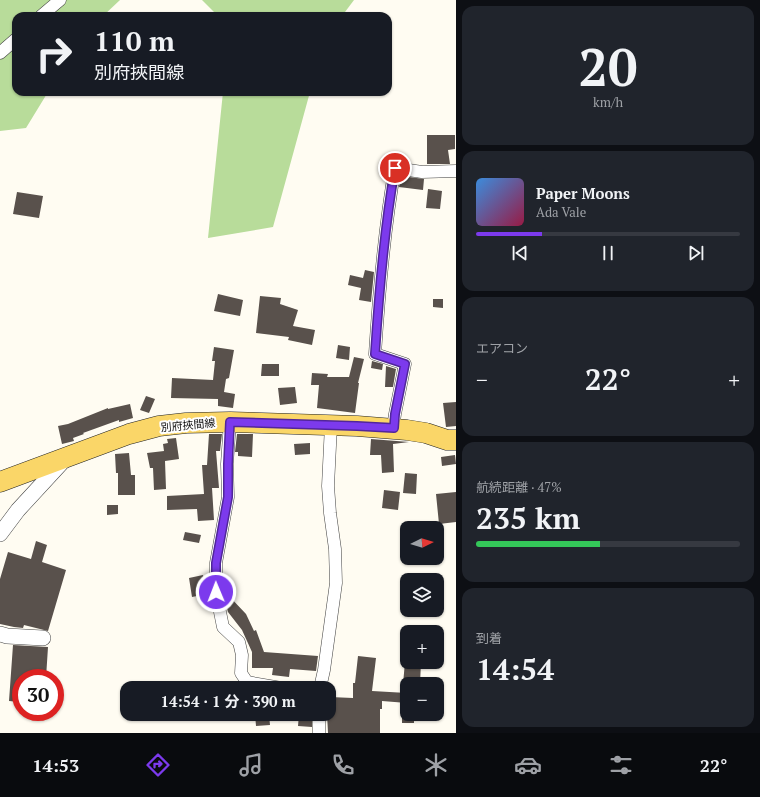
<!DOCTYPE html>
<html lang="ja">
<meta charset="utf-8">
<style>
:root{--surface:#171b24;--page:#20242c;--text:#f1f3f6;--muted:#9ea1a6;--line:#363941;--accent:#7c3aed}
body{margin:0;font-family:"PT Serif","Noto Sans JP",serif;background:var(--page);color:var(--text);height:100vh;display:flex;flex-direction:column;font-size:15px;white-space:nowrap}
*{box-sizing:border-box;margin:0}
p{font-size:13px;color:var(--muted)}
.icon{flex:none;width:22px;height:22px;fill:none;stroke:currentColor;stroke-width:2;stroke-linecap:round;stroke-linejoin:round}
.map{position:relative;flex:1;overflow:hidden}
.panel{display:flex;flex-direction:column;gap:6px;padding:6px;background:#0d0f14;width:304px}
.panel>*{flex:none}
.guide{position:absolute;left:12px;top:12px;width:380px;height:84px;border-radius:12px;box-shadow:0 1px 3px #0004;background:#171b24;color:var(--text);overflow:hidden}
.needle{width:26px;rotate:85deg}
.controls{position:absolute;left:400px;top:521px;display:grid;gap:8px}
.controls a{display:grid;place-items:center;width:44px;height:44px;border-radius:8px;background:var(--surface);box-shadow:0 1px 3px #0004;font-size:20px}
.speed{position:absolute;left:12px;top:669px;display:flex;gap:8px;font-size:20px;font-weight:700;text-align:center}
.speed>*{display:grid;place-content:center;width:52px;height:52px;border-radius:50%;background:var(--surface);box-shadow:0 1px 3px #0004;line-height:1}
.speed .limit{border:6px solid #d22;background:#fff;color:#111}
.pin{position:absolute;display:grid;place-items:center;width:34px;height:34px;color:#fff;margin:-17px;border:2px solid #fff;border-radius:50%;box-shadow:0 1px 4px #0007}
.me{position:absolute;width:44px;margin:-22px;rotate:359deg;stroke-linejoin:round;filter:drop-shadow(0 0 3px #0008)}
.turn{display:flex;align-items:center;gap:14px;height:84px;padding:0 16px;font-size:18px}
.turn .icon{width:52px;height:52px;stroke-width:2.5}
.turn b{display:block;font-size:28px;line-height:34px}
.big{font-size:30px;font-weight:700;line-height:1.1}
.panel .widget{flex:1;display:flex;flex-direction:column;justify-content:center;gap:6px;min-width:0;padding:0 14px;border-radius:12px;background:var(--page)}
.panel .dial{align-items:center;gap:0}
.dial b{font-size:52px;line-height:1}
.song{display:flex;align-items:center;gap:12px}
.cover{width:48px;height:48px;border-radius:6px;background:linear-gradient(135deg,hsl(210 70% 55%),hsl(340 70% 35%))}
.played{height:4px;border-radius:2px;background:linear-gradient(90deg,var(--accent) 25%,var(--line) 25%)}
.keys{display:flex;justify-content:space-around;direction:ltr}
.heat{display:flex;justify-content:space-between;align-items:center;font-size:22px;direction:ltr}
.charge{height:6px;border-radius:3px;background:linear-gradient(90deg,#34c759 47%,var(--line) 0)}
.trip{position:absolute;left:120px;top:681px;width:216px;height:40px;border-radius:12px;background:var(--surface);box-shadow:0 1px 3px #0004;font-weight:700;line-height:40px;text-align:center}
.menu{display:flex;height:64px;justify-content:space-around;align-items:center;background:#090b0e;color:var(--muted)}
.menu .icon{width:28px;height:28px}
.menu .on{color:var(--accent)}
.menu b{font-size:18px;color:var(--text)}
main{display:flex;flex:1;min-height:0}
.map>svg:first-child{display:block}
.forest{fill:#b8dc9a}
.building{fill:#59514c}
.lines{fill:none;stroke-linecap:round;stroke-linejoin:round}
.minor-casing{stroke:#434343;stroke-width:13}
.tertiary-casing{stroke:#434343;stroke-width:16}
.primary-casing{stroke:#212121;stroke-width:21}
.minor{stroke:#fff;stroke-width:12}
.tertiary{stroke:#fff;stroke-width:15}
.primary{stroke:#fad668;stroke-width:20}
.route-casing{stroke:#51269a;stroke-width:10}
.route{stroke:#7c3aed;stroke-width:7}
.labels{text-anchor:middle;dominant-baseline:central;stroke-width:4;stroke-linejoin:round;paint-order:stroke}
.street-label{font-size:11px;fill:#101010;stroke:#fff}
</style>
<main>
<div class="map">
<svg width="456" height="733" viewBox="0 0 456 733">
<rect width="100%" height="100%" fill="#fffcf2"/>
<path class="forest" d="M0,0H120L103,16H16V92H48L26,128L0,131Z
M202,0H354L342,16H218Z
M223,92H310L273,227L208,238Z"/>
<path class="building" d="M427,135H455V149L448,150L450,164H427Z
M401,176L424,179L423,190L399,187Z
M428,189L442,191L440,209L426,208Z
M17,192L43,196L39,218L13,214Z
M365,270L374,272L371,302L359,300L361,288L348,285L350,275L363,278Z
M218,294L243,300L240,316L214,311Z
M260,296L281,298L280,304L298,310L293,326L315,330L312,345L288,340L289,337L256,333Z
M433,299H443V308L433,307Z
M338,345L350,347L349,360L336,358Z
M214,347L234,350L229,378L226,379L224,392L235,394L233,408L218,406V399L171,398L172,378L213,380L215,361H212Z
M354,357L364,359L358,383H359L355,413L317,408L319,385H311L312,373L328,374L327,377H349Z
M372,361L383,364L382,370L371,368Z
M262,364H279V376H261Z
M386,366L396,369L393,387H385Z
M295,387L297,403L280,405L278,388Z
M146,396L155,399L149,413L140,410Z
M456,402V426L446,427L443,403Z
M130,404L133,418L119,422V420L83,433L84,434L73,438L74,441L62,444L58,426L68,424L108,408V409Z
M209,434H222L220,451H216L219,488H212L214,520L198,521L197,509L167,510V496L204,494L202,465H207Z
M237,434H253L252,457L238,456V452H235Z
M176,438L179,459L165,461L166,489L154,490L153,468H150L147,453L164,451L163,444L168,443L167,439Z
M371,439L409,442L393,444L394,472L382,473L381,455H370Z
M310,443V454L295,455L294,444Z
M129,453L131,475H135V495H118V473H116L115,454Z
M455,455L456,464L442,466L441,457Z
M405,473L417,474L416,494L403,493Z
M384,490L400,492L398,510L382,508Z
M456,492V522L439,524L436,494Z
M107,505H118V514L107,515Z
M185,532L201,535L199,543L183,540Z
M36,541L47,545L42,562L66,570L48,631L24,625L23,628L14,627L0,624V579L8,552L31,559Z
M203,575L207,594L192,597L189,578Z
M229,596L246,614L254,631L256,630L264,652L318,656L316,671L290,669L289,677L272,675L273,668H252V652L242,630L228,612L225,600Z
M13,645L48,647L46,678H21L20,702L9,701Z
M358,656L376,658L372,691L407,693V703L382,701V709H380V733H328L327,714H329L330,697L353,698V683H355Z
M405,662H421L420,684H403Z
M255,714H269L270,725L256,726Z
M299,714H312V727L298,726Z
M402,714H414V723H402Z"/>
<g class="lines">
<g class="minor-casing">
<path id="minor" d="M41,16L60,0
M0,53L16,39
M230,422L227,464L228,497L216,563V592L223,627L239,642L242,655L241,673L247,682L281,688
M393,428L395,414L405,364L375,354C379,292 384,229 395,168L422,172L456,171
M320,688L324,670L336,583L335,549L330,513L328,486L331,425
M319,733V714"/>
</g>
<g class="tertiary-casing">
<path id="tertiary" d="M0,534L18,510L66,458
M0,634L7,636L43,638"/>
</g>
<g class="primary-casing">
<path id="primary" d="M0,482L129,434L159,426L186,423L230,422L357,426L407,430L426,433L447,440H456"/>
</g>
<use href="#minor" class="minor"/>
<use href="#tertiary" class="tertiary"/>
<use href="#primary" class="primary"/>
</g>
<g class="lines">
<g class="route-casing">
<path id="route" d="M216,592V563L228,497V464L230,422L357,426L394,428L395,414L405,364L375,354C379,292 384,229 395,168"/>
</g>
<use href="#route" class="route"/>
</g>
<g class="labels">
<g class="street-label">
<text transform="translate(188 425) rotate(-5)">別府挾間線</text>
</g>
</g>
</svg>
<div class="controls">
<a><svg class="needle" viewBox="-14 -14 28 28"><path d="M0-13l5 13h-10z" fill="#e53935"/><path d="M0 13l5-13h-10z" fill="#9ea1a6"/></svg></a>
<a><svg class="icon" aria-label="layers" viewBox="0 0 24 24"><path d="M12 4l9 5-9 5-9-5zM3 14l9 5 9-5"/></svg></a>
<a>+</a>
<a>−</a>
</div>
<div class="speed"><div class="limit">30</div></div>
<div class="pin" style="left:395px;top:168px;background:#d93025"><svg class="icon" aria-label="arrive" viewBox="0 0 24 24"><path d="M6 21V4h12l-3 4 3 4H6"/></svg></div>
<svg class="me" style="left:216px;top:592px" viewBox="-20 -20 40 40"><circle r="17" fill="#7c3aed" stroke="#fff" stroke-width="3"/><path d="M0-11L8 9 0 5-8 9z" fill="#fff"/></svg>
<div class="trip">14:54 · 1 分 · 390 m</div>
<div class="guide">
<div class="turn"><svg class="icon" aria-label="right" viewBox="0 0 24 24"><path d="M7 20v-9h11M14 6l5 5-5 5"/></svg><div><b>110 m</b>別府挾間線</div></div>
</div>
</div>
<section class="panel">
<div class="widget dial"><b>20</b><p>km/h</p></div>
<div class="widget">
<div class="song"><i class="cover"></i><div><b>Paper Moons</b><p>Ada Vale</p></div></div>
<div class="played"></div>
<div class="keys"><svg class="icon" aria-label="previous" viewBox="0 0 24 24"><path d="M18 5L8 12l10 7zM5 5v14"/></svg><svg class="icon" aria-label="pause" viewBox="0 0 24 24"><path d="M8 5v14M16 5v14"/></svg><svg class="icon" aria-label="next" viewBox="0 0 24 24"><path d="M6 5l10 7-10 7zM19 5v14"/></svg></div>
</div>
<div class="widget"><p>エアコン</p>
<div class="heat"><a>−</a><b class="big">22°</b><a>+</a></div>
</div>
<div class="widget"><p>航続距離 · 47%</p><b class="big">235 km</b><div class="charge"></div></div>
<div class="widget"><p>到着</p><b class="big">14:54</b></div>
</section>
</main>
<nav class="menu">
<b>14:53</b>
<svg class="icon on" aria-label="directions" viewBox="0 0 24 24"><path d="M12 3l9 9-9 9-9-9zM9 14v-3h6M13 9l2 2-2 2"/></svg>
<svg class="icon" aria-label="music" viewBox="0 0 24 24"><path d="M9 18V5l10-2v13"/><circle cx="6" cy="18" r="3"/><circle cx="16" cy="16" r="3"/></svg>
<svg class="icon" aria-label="phone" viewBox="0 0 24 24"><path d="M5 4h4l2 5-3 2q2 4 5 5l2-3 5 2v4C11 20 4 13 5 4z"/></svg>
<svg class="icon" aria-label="climate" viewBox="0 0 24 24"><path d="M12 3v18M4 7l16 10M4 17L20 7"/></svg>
<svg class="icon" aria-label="car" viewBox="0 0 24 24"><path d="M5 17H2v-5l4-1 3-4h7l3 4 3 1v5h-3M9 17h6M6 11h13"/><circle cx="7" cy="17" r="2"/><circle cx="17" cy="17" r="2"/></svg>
<svg class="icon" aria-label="filters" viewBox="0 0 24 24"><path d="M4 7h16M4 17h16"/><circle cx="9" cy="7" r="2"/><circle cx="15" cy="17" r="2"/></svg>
<b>22°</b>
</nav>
